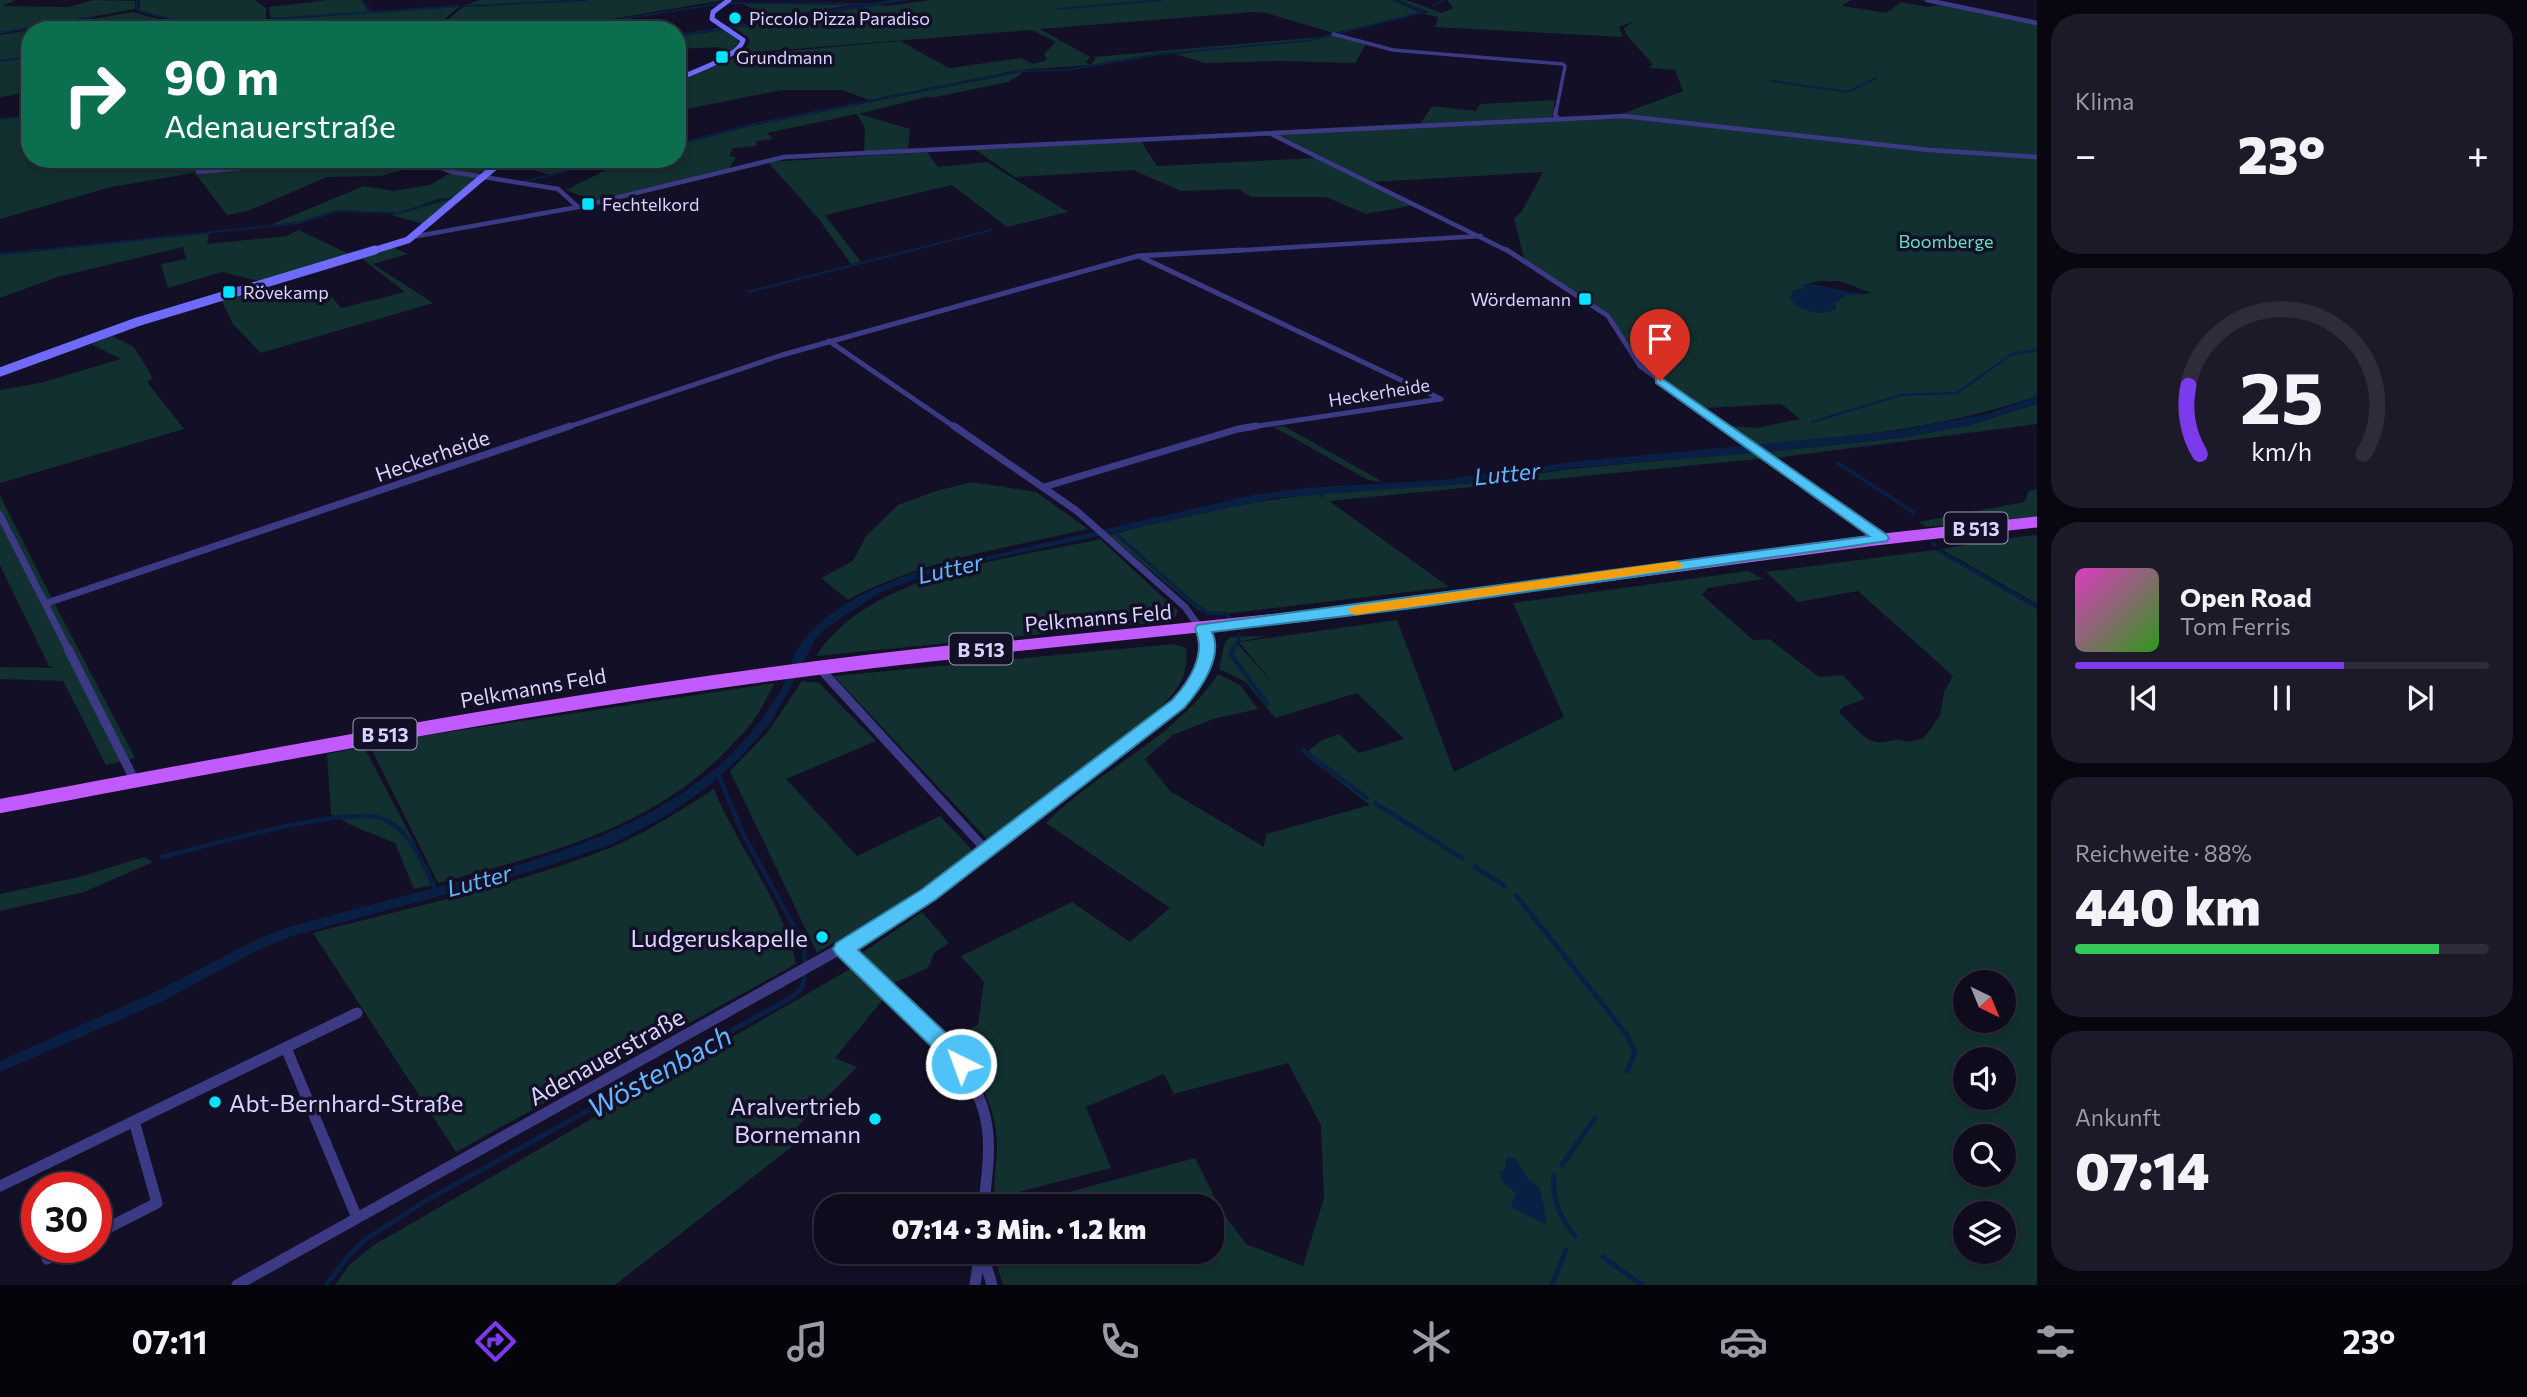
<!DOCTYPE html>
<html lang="de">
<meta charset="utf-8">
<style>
:root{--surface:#0e0b1c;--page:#1c1929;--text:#f1f3f6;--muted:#9b9ba3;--line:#2e2b3b;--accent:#7c3aed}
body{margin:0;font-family:Commissioner,sans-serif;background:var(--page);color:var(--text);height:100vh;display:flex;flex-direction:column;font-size:26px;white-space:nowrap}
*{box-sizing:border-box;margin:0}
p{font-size:23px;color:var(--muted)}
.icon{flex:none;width:38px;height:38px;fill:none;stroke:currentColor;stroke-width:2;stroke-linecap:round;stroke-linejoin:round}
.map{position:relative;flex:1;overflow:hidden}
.drawer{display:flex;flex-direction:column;gap:14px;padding:14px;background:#08060f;width:490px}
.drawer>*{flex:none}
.guide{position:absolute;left:21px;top:21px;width:665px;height:147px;border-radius:28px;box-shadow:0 4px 10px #0003,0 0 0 2px var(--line);background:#0b6e4f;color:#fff;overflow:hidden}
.needle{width:46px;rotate:137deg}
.tools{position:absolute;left:1953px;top:970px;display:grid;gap:14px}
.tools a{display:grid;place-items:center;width:63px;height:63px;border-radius:50%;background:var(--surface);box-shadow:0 4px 10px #0003,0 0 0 2px var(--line);font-size:35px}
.speed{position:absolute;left:21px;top:1172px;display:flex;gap:14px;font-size:35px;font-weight:700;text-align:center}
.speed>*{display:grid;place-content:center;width:91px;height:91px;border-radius:50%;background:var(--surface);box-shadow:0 4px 10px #0003,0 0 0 2px var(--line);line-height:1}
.speed .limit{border:10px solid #d22;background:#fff;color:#111}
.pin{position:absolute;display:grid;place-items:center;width:60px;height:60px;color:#fff;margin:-72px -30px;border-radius:50% 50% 50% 0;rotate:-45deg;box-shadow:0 0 7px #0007}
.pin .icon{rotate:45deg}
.me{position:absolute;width:77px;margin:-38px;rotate:318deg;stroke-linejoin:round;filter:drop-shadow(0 0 5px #0008)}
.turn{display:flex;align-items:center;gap:24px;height:147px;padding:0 28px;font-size:32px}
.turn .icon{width:91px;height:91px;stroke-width:2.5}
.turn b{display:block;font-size:49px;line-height:60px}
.big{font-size:52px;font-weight:800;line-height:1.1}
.drawer .widget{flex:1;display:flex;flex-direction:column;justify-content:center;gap:10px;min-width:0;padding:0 24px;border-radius:28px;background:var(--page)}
.drawer .dial{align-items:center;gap:0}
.dial svg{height:182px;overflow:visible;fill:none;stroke:var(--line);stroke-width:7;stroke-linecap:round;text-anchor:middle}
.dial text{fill:var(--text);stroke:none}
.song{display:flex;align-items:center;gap:21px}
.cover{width:84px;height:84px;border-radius:10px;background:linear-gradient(135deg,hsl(310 70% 55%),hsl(110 70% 35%))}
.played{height:7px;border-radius:4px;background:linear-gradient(90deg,var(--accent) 65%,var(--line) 65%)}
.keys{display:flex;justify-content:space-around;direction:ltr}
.heat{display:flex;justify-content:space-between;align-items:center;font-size:38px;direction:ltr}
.charge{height:10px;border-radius:5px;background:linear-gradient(90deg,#34c759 88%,var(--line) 0)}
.trip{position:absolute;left:814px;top:1194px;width:410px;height:70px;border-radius:28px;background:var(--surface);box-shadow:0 4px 10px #0003,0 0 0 2px var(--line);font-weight:800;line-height:70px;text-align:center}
.tabs{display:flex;height:112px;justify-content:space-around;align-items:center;background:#06040b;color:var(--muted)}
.tabs .icon{width:49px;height:49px}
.tabs .active{color:var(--accent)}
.tabs b{font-size:32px;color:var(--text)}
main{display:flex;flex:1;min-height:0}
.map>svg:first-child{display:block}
.green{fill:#12302f;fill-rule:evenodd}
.water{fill:#0a1f44}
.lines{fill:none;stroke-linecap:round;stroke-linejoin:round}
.stream-far4{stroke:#0a1f44;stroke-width:2}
.stream-far3{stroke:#0a1f44;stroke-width:2.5}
.stream-far2{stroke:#0a1f44;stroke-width:3.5}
.stream-far1{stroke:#0a1f44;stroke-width:4.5}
.stream{stroke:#0a1f44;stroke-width:5}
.minor-far5{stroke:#3d3a85;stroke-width:3.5}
.minor-far4{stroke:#3d3a85;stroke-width:4.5}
.minor-far3{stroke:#3d3a85;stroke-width:5}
.minor-far2{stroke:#3d3a85;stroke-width:7}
.minor-far1{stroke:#3d3a85;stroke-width:9}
.minor{stroke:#3d3a85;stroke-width:11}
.tertiary{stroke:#3d3a85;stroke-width:4.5}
.secondary-far2{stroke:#6f6bff;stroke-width:5}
.secondary-far1{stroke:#6f6bff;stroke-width:7}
.secondary{stroke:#6f6bff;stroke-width:9}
.primary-far1{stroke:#c25bff;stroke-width:11}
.primary{stroke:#c25bff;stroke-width:14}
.route{fill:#4fc3f7;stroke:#337fa1;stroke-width:2}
.slow{fill:#f59e0b}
.poi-dot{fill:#00e5ff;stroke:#130f26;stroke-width:2.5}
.labels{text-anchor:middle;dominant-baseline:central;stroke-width:7;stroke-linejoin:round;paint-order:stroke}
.far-poi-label{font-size:18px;fill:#d9d4ff;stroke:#130f26;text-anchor:start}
.far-park-label{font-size:18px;fill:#5fe0c0;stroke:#130f26}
.far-street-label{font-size:18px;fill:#d9d4ff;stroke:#130f26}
.shield{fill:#130f26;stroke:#9e99be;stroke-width:2}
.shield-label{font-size:19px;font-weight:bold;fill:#d9d4ff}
.street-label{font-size:21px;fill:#d9d4ff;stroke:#130f26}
.water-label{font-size:23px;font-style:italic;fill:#62b6ff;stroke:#130f26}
.near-poi-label{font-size:24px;fill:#d9d4ff;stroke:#130f26;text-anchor:end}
.near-street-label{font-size:24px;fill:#d9d4ff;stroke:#130f26}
.near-water-label{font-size:28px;font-style:italic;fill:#62b6ff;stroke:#130f26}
</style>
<main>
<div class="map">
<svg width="2037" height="1285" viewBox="0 0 2037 1285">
<rect width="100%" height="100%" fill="#130f26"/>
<path class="green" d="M0,0H16L2,6L68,7L94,0L135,1V9L0,33Z
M140,0H255L266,8V20L238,30H216L145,12L139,9Z
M329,0H361L369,12L293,18L459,7L442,21L392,23H519L511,30H284L359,24L249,30L271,21L269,7Z
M480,0H724L600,21L447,20L463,7L505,6L466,5Z
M931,0H1393L1421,13L1334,33L1266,13L1254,12L1040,29L1090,57L1086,62L1090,65L1018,70L869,100L842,90H782L677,111V82L741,55L900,41L949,68L1021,58L1033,64L1047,60L1044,54L1056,42L1032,30L742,53L750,42L748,37L734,28L878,5L887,6Z
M1398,0H1406L1442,13L1453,8L1447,0H1851L1842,6L1886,13L1901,2L1927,7L1940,5L2037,24V396C1941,429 1856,436 1756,446L1729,426L1756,428L1800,419L1781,404L1703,408L1642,366L1611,316L1524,258L1514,218L1522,211L1543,172L1374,182L1272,133L1150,137L1421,123L1432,106L1476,111L1480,104L1555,100L1551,120L1619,115L1683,91L1675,70L1648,68L1653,64L1628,37L1624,28L1634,21L1619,27L1623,37L1435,27L1438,17L1424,14L1429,12ZM1819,281H1840L1871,293L1846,295L1834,303L1836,309L1821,313L1805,309L1796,290L1806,288L1802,285Z
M741,3L853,5L771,18Z
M132,12L201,30H32Z
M30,30V56L0,60V35Z
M723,30L737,38L738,43L728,54L721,55V47L677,49V37Z
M1333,35L1366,44L1355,63L1280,61L1205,63L1175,54L1199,52L1159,53L1093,65L1091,63L1095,60L1094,57L1320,37L1306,42Z
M30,58V92L0,97V61Z
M1020,72L1022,74L1008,82L931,98L926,97L859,114L910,129L908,150L864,152L865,128L857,114L767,133L773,139L756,141L757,146L733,148L729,156L736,157L729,168L594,201L566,190L606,170L596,165L620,159H677V145L751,126Z
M30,116V159H242L241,165L111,187L0,219V119Z
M1141,141L1157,166L1317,158L1414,205L1366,214L1326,197H1251L1238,189L1181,191L1133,170L1015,177L974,149Z
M927,152L938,167L987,162L1068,212L1007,227L952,185L825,215L861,262L851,264L818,218L768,162Z
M342,159H431L439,164L437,168L416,166L381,176L327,177L248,211L227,215L195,173Z
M456,159H500C475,179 476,176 446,169V163Z
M511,159H612L549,175L508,162Z
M450,173L476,178L455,197L439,199L398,213L337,210L299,222L270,225L364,186L393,191L430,185Z
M453,198L424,224L391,215Z
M299,230L349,254L262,282L222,272L168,288L161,264L186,259L183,247L57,277L0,298V255L209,233L207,244L287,236Z
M393,247L408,254L373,264L433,303L261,353L233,324L222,301L257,289L262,300L285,299L326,290L341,308L405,292L362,259Z
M112,336L134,347L153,378L147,382L184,429L0,483V390L40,383L121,359L91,344Z
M2037,404V424L1774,458L1765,452L1899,438L1966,426Z
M1284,426L1383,482L1368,480L1274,427Z
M1756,452L1768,458L1329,501L1449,587L1223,614L1198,610L1109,535C1178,518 1247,501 1318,494L1325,500L1319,493L1474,483L1569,469Z
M973,482L1036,492L1088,529C1007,548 921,560 848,600L821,578L853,561L866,536L898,505L936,491Z
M2037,489V517L1926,527L1919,522L2024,502L2029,491Z
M0,495C43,584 90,670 135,758L106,765L63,681L0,679V667L55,668L49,666L0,565Z
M2037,535V604L1941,549C1974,544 2004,538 2037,535Z
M1100,539L1178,611L1173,621L816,656C872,572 1007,560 1100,539Z
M1935,550L2037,609V1285H1003L993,1251H1211V1206H1017L1195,1158L1221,1210L1246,1244L1303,1266L1324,1198L1321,1125L1288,1063L1174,1094L1164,1074L1086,1107L1111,1168L1003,1196L994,1191C994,1177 997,1162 997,1147C997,1103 975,1070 947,1039L978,1025L984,982L961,956L1072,902L1130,942L1170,908L1046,823C1099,769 1176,738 1218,674L1240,685L1258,709L1213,719L1173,735L1145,759L1170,791L1264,847L1266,834L1370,805L1304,754L1322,740L1339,734L1359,753L1404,739L1357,693L1275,718L1246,682L1219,669L1225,642L1230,637L1268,636L1236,642L1275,686L1239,642L1397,620L1454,772L1564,717L1513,603L1748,571L1763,579L1708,588L1702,595L1753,640L1769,639L1819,677L1843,675L1865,699L1843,707L1839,712C1848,720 1864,741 1877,742C1887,744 1895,736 1906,742L1923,739L1940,716L1944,692L1953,676L1858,591L1798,602L1766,572ZM1965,982H2004V1020H1965ZM1965,1059H2004V1097H1965ZM1965,1136H2004V1174H1965ZM1965,1213H2004V1251H1965Z
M1173,644L1186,648C1189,674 1179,689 1161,707L988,840L834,676Z
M802,681L819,683L876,741L786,779L857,856L940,816L974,852L913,894L817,953L730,771L767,733Z
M775,683C768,695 762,708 754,720C747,730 737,739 729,748C651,830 543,855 438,883L369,744Z
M364,747L436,884L414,889L395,843L353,826L331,814L327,754Z
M714,789C738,848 783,902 796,964L456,1152L313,933C413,907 516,885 612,847C648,832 681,810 714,789Z
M144,857L153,862L84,892L0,911V894L79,877Z
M922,912L949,943L934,953L928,968L889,985L868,965L862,953Z
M850,969L884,998L835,1058L857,1067L784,1140L794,1145L615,1285H335L350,1264L374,1245Z"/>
<path class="water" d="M891,0H911L677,37V34Z
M1807,283L1867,295H1846L1834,303L1835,310C1821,315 1797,312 1790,298L1793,290L1805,289L1802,285Z
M2037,396V404L1966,426L1899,438L1765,452L1570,468L1473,483L1275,498L937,571L879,593L828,627L816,638L772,721L740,758L709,786L667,815L615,843L539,869L292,936L258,950L163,1001L0,1072V1061L153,993L256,940L289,927C344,912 399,897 453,883C547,858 637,832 714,770C741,748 767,715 784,684C790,672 792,656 800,645C826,609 870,589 910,574L1253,495L1305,488L1442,480L1571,462L1897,431L1987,414Z
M1511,1157L1517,1160L1528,1179L1540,1188L1547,1223H1542L1511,1207L1516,1193L1504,1184L1499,1172L1506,1167V1158Z"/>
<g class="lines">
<path class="stream-far4" d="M137,0V9L143,12L211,30
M363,0L371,12
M729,3L866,4
M465,6L587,0
M1433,6L1444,0
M1058,9L1162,0
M271,19L459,6
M242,30L266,21
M269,30L452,21L603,22L718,4
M0,33L95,17
M1336,34L1424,12L1397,0
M0,61L30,57
M1771,81L1848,92L1876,78
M0,119L30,116
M677,144L753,124L1019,71L1068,70L1160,54L1307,41L1331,35
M522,182L616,159
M23,252L299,223L339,211L399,213L453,198
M906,252L991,230"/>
<path class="stream-far3" d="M0,254L39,250
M747,292L913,250
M1812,422L1901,395L1957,393L2012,354L2037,350"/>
<path class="stream-far2" d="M1838,463L1913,512V515
M1113,531L1192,602L1208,613L1227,614L1229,617
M1933,543L1935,546
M1939,551L2037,607
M1232,651L1239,640V635"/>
<path class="stream-far1" d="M1233,649L1230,653L1267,704
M1303,750L1367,798
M718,774L742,832L797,932
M1375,803L1462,858
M162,857C204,847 356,801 388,821C413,835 424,867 436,891
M1475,867L1505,886
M1516,895L1545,932"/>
<path class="stream" d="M796,930L804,945L805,966
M1544,930L1627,1035L1635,1053L1627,1071
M1562,1165L1595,1118
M1554,1175C1552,1198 1560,1219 1575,1236
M1603,1257L1642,1285
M326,1285L351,1253L366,1239L427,1200L794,996L803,986L804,974
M1552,1285L1566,1250"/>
<path class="minor-far5" d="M1333,34L1393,50L1563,64L1565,66L1556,112"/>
<path class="minor-far4" d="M1556,110L1555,115L1559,119
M1273,135L1510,252
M434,159L443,164L442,168L452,172L558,189L578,207
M198,172L335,159
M412,237L578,207L784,157L1624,116L1929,150L2037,157
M1212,252L1481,236"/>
<path class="minor-far3" d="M1507,250L1608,316L1640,366L1727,428
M1141,257L1441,399L1244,428
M829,341L956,428
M565,428L782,355L1138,256L1242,250"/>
<path class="minor-far2" d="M954,426L1077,511L1185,607L1203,632L1206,651
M1725,426L1882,538
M1044,487L1238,429L1256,426
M0,515L69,651
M47,603L570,426"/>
<path class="minor-far1" d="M68,649L135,781
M823,666L825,674L986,850
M872,932L951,877L1164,717C1184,698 1204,678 1207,649"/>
<path class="minor" d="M844,949C893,995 977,1055 987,1126C991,1152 986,1180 984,1206
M286,1048L357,1218
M0,1186L357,1013
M96,1234L157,1203L134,1121
M982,1251L992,1285
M47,1259L69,1248
M237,1285L874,930
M975,1285L980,1251"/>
<path class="tertiary" d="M1927,0L2037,23"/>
<path class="secondary-far2" d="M677,79C693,72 739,57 743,40L712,19L713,12L729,0"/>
<path class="secondary-far1" d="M369,252L408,240L504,159"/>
<path class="secondary" d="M0,372L137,322L375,250"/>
<path class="primary-far1" d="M965,651L1306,616L1875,540L2037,522"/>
<path class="primary" d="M0,806C327,745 652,682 983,649"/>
</g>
<path class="route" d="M1660,377L1887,535L1889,538L1887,541L1413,608L1212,632C1224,657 1200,690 1184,708L935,900L858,950L949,1036L972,1064L968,1071L961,1073L953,1071L934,1049L836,954L833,949L836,943L921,890L1172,700C1189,682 1207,654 1195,629L1197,625L1869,536L1656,383V378Z"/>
<path class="slow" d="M1676,561L1683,565L1681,568L1355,615L1347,610L1355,606Z"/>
<g class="poi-dot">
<circle cx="735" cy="18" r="7"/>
<rect x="715" y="50" width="14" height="14" rx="3.5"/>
<rect x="581" y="197" width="14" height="14" rx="3.5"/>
<rect x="222" y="285" width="14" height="14" rx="3.5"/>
<rect x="1578" y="292" width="14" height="14" rx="3.5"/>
<circle cx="822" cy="937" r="7"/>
<circle cx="215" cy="1102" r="7"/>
<circle cx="875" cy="1119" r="7"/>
</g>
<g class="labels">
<g class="far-poi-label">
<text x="749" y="18">Piccolo Pizza Paradiso</text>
<text x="736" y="57">Grundmann</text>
<text x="602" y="204">Fechtelkord</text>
<text x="243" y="292">Rövekamp</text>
<text x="1571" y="299" text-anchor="end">Wördemann</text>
</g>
<g class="far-park-label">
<text x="1946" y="241">Boomberge</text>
</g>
<g class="far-street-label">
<text transform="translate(1379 392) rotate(-9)">Heckerheide</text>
</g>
<g class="shield">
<rect x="1944.5" y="512.5" width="63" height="31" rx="5"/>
<rect x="949.5" y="633.5" width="63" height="31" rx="5"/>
<rect x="353.5" y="718.5" width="63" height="31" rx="5"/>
</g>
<g class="shield-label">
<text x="1976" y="528">B 513</text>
<text x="981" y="649">B 513</text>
<text x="385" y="734">B 513</text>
</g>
<g class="street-label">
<text transform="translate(432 455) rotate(-19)">Heckerheide</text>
<text transform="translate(1098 617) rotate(-5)">Pelkmanns Feld</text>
<text transform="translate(533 687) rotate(-10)">Pelkmanns Feld</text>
</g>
<g class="water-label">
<text transform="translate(1507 473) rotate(-6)">Lutter</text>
<text transform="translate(950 568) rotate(-13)">Lutter</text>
<text transform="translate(479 880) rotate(-15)">Lutter</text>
</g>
<g class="near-poi-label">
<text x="808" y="937">Ludgeruskapelle</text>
<text x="229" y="1102" text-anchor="start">Abt-Bernhard-Straße</text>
<text x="861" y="1105">Aralvertrieb<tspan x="861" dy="28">Bornemann</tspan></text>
</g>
<g class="near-street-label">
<text transform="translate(606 1056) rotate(-29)">Adenauerstraße</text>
</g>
<g class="near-water-label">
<text transform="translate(659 1071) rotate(-29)">Wöstenbach</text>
</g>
</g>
</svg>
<div class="tools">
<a><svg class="needle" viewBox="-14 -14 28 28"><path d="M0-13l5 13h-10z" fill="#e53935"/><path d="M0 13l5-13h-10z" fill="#9b9ba3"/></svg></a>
<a><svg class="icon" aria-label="sound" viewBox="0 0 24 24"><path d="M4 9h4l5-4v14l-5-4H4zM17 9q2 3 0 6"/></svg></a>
<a><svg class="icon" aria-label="search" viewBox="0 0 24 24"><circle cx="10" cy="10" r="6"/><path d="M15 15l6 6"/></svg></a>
<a><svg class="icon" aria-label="layers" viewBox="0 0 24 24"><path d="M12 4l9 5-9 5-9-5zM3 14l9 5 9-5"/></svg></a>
</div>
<div class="speed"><div class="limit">30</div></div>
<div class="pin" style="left:1660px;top:381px;background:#d93025"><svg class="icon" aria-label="arrive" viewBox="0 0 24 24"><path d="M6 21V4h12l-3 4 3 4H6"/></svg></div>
<svg class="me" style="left:961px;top:1064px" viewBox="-20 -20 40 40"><circle r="17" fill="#4fc3f7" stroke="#fff" stroke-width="3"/><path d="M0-11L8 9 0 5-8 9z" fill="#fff"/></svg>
<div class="trip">07:14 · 3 Min. · 1.2 km</div>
<div class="guide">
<div class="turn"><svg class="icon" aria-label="right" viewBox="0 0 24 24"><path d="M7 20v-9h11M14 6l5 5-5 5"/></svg><div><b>90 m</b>Adenauerstraße</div></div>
</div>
</div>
<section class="drawer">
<div class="widget"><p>Klima</p>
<div class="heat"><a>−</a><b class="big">23°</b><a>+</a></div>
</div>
<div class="widget dial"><svg viewBox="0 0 100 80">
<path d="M14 69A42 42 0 1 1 86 69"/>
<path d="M14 69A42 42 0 0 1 9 39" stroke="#7c3aed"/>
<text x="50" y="56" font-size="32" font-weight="700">25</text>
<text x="50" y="72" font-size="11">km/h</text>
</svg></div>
<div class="widget">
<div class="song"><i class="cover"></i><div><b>Open Road</b><p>Tom Ferris</p></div></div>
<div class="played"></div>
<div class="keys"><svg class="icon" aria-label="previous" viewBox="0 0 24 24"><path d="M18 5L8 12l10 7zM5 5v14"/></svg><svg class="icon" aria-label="pause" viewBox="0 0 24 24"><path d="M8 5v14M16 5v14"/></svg><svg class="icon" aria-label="next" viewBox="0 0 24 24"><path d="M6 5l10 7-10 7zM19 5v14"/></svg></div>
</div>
<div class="widget"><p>Reichweite · 88%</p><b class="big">440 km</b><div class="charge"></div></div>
<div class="widget"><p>Ankunft</p><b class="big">07:14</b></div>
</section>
</main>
<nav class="tabs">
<b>07:11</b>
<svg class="icon active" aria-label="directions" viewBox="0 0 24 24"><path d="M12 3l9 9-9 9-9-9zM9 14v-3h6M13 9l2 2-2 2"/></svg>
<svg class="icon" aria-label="music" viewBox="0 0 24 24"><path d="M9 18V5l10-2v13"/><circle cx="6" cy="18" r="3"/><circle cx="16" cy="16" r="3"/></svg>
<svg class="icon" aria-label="phone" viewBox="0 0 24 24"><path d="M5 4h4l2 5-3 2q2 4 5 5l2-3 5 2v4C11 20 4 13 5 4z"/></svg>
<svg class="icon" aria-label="climate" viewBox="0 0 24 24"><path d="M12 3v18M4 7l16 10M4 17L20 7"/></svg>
<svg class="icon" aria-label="car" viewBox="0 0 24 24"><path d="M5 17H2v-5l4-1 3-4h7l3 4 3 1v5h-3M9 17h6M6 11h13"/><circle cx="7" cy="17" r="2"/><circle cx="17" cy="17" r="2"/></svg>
<svg class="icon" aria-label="filters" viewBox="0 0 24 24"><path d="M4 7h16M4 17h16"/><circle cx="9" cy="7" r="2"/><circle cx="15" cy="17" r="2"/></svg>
<b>23°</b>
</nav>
